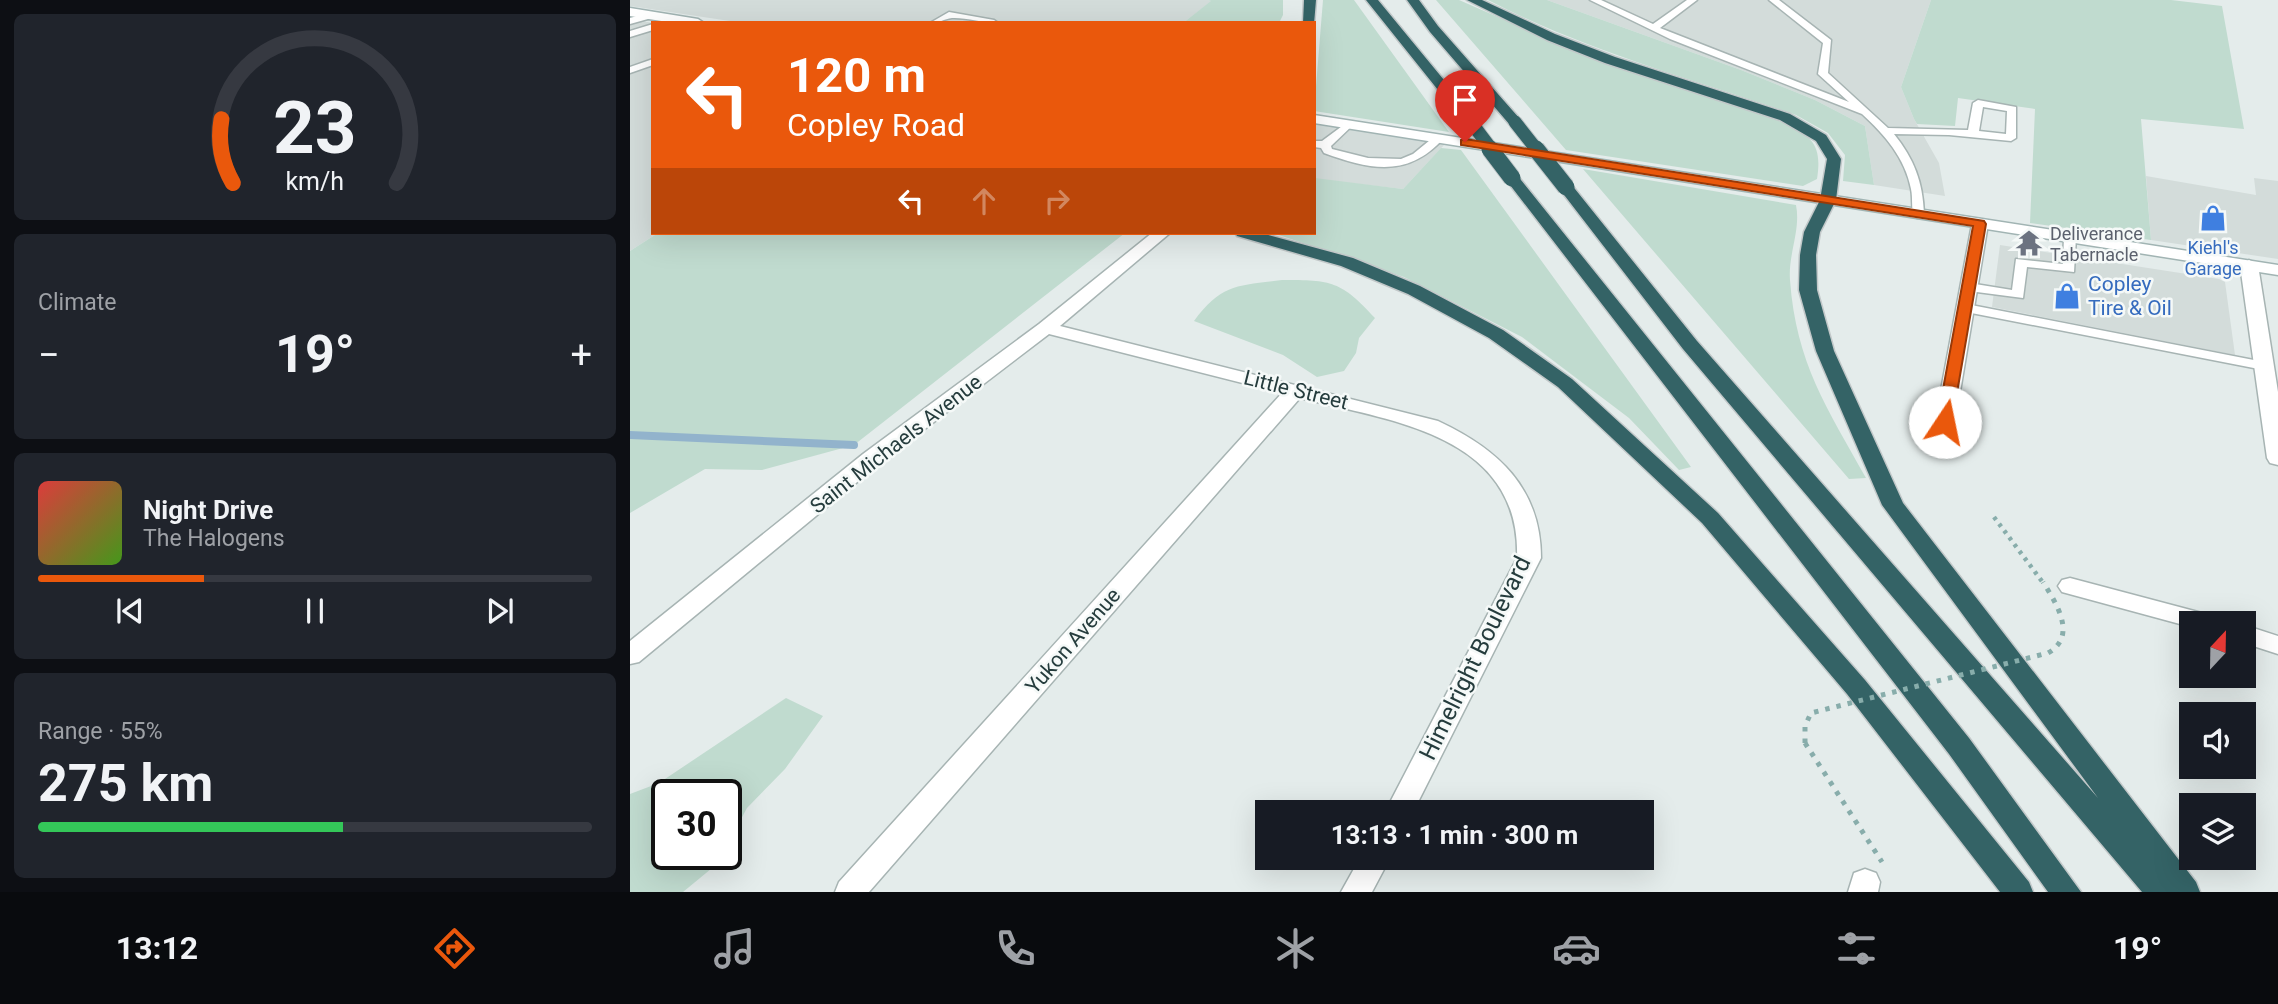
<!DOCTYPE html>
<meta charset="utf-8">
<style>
:root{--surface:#171b24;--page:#20242c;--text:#f1f3f6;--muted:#9ea1a6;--line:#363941;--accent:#ea580c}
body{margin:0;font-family:Roboto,sans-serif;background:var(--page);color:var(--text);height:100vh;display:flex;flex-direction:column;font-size:26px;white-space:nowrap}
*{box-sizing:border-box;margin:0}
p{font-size:23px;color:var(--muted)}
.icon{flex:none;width:38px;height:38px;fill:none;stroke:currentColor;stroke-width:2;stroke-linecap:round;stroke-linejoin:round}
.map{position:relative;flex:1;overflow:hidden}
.sheet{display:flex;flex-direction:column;gap:14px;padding:14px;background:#0d0f14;width:630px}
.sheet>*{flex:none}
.banner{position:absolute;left:21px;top:21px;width:665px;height:214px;border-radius:0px;box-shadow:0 7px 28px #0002;background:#ea580c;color:#fff;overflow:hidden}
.needle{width:46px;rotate:22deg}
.controls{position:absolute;left:1549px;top:611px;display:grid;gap:14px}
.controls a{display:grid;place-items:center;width:77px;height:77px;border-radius:0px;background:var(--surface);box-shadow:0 7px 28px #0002;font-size:35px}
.speed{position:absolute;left:21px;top:779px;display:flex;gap:14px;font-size:35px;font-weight:700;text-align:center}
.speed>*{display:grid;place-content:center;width:91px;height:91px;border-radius:50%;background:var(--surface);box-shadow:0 7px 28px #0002;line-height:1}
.speed .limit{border:4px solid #111;border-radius:10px;background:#fff;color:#111}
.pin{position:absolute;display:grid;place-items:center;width:60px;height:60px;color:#fff;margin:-72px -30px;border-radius:50% 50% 50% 0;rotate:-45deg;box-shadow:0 0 7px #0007}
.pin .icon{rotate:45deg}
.me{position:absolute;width:77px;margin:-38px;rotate:11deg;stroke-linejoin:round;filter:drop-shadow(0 0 5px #0008)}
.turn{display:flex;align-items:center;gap:24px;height:147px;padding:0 21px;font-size:32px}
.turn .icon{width:91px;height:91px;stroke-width:2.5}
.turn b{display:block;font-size:49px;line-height:60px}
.lanes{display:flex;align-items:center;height:66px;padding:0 21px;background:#0003;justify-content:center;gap:35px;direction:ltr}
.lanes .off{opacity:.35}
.big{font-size:52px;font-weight:700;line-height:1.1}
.sheet .tile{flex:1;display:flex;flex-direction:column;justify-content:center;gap:10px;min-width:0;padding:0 24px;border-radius:10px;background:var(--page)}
.sheet .dial{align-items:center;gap:0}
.dial svg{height:182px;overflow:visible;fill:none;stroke:var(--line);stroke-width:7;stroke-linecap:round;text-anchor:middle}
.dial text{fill:var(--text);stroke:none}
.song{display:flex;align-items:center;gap:21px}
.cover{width:84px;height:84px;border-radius:10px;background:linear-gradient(135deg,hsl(0 70% 55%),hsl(100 70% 35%))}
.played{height:7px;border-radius:4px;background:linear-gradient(90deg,var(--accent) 30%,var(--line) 30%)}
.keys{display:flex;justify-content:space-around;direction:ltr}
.heat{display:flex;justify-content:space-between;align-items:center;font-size:38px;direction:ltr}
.charge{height:10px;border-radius:5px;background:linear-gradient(90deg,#34c759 55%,var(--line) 0)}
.trip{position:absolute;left:625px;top:800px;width:399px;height:70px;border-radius:0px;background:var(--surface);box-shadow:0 7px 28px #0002;font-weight:700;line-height:70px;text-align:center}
.menu{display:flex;height:112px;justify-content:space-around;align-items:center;background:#090b0e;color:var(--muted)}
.menu .icon{width:49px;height:49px}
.menu .selected{color:var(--accent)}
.menu b{font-size:32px;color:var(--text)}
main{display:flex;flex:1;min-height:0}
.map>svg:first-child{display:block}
.built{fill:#d3dcda}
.green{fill:#c0dbcf}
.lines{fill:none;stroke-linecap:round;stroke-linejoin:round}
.stream{stroke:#92b3cc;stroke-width:8}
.service-casing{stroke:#a7b4b3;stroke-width:3}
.minor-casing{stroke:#a7b4b3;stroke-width:3}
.secondary-casing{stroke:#a1b4b3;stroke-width:3}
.motorway-casing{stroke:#c2c8c9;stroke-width:3}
.path{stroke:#88adab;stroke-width:5;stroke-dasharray:4.5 7;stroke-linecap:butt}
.service{fill:#fff;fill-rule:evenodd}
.minor{fill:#fff;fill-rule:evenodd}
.secondary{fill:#fff;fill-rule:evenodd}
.motorway{fill:#346366;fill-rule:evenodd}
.motorway-bridge-far1-casing{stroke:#c2c8c9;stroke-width:15;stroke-linecap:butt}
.motorway-bridge-casing{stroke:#c2c8c9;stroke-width:19;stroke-linecap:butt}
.path-bridge-far1{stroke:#88adab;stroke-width:4.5;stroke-dasharray:3.5 5;stroke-linecap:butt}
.path-bridge{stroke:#88adab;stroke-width:5;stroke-dasharray:4.5 7;stroke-linecap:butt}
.motorway-bridge-far1{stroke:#346366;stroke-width:13}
.motorway-bridge{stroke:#346366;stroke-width:17}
.route{fill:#ea580c;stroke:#983908;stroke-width:2}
.labels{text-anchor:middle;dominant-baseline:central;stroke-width:5;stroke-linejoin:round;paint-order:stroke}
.far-worship-label{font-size:18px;fill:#5b616d;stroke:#f5f9f8;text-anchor:start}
.far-shop-label{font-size:18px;fill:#366cbe;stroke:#f5f9f8}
.shop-label{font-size:21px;fill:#366cbe;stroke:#f5f9f8;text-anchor:start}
.street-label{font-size:21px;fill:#253c3d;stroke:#f5f9f8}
.near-street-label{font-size:24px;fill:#253c3d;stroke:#f5f9f8}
</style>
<main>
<section class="sheet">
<div class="tile dial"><svg viewBox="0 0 100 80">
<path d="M14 69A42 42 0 1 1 86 69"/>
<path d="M14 69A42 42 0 0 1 9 41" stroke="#ea580c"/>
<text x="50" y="56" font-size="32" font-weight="700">23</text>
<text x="50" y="72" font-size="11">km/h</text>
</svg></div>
<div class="tile"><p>Climate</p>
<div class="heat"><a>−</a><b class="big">19°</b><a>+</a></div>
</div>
<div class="tile">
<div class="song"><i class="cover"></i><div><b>Night Drive</b><p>The Halogens</p></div></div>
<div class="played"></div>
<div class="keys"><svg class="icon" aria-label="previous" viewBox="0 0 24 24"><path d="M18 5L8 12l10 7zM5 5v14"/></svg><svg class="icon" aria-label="pause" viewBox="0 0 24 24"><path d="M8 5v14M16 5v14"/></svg><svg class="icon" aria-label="next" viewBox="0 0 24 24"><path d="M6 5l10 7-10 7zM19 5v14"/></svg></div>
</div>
<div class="tile"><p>Range · 55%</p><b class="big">275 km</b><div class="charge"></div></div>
</section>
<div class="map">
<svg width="1648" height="892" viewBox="0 0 1648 892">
<rect width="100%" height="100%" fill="#e4eceb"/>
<path class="built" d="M0,0H578L582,1L553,23H113L0,6Z
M917,0H1301L1271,87L1284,119L1309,163L1315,196L1244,185L1235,126L1185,100L1111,70Z
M0,19L23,23V233H28L0,251Z
M684,123L815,144L773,189L684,179Z
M1516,176L1626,195L1624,178L1648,181V259L1521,240Z
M1370,245L1589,279L1595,282L1605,355L1362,307Z"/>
<path class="green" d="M578,0H653V15L649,23H553L581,1Z
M693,0H724L819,132L684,111Z
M806,0H829L967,60L1155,123C1184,137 1192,147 1187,179L1173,186L936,150Z
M858,0H917L1111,70L1185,100L1235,126L1244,185L1213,181L1215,155L1198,133L1166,115C1062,79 956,51 858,0Z
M1301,0H1541L1592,6L1614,129L1511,119L1521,240L1400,223L1405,109L1328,98L1325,126L1287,124L1284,119L1271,87Z
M811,148L831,150L1061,467L1049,470L999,418L892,337L774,277L643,233H684L685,178L773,189Z
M953,169L1166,205C1171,230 1158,254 1160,280C1166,363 1197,408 1236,478L1219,479Z
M28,233H495L224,445L132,470L75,469L0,513V251Z
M652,280C702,280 711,281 745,318L729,338L726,353L714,371L687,377L653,355L564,321C592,283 608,286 652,280Z
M156,698L193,716L155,769L117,808L96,847V794H37V854H92L87,864L53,892H0V794L29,783Z"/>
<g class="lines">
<path class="stream" d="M0,435L224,445"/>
<g class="service-casing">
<path id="service" d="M960,0H971L1023,24L1057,0H1067L1030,28L1219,102L1188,74L1193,43L1139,0H1149L1201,40L1198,73L1258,128L1338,130L1343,103L1348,100L1386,107V138L1381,141L1319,135L1264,134C1284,159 1293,182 1294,214L1288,218L1284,217C1281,208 1283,198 1281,189C1275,158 1255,135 1232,114L1040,39ZM1353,107L1377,111L1376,134L1349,131Z
M22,12L26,15L25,17L0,24V18Z
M319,12L364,20L368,23C354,23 333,17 322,18C314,19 309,23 300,23Z
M23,24V30L0,37V31Z
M23,59V65L0,73V67Z
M719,121L724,124L701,146L702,149L738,158L771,159L783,154L805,136L814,138C778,178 741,170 694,153L691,148L684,147V141H692Z
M1440,233L1446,237L1444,272L1397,267L1393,298L1339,291L1332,287L1339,283L1382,290L1386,259L1433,264L1434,237Z
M1336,304L1634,362L1641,366L1634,370L1331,311L1329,308Z"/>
</g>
<g class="minor-casing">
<path id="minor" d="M1350,219L1358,224L1325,422L1322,426H1308L1305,422L1342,224Z
M522,233H540L430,326L808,421C868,449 911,488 911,558L783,812H755L887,558C891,435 762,421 670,398L239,892H205L209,882L652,393L419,334L249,464L9,662L0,664V641L233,454L409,324Z
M1619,260L1628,265L1648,392V465L1640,463L1637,458L1610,265Z
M1440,578L1587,617L1590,623H1561V627L1432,592L1428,586L1432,580Z
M1614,625L1648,636V654L1614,643Z
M730,858H760L742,892H711Z
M1235,869L1246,873L1250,882L1248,892H1218L1224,873Z"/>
</g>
<g class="secondary-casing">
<path id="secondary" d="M0,8L68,19L74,23H44L0,16Z
M684,115L1648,265V275L684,123Z"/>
</g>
<g class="motorway-casing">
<path id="motorway" d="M674,0H686L684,24L673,23Z
M736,0H748L842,114V120H832Z
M777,0H789L808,26L890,119V125H880L800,32Z
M837,0H852L925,34L985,57L1160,114L1196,135L1211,159L1206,200L1190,232L1186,255L1187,290L1204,351L1273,503L1566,882L1570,892H1512L1053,349L928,187L936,182L941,184L1067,341L1468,798L1252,505L1186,351L1169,290L1170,255L1174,232L1190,200L1197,159L1186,141L1150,120L975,63L917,40Z
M882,173L887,175L1339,738L1451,892H1418L1319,754L877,181L874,178L877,175Z
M605,233H631L723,258L790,286L873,330L942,379L1088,513L1235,680L1399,882L1403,892H1370L1217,694L1072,523L928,387L859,338L778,294L711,266L607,236Z"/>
</g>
<path class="path" d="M1175,743L1252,862"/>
<use href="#service" class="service"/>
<use href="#minor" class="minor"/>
<use href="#secondary" class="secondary"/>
<use href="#motorway" class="motorway"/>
<g class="motorway-bridge-far1-casing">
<path id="motorway-bridge-far1" d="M837,117L862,150
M885,122L907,150"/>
</g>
<g class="motorway-bridge-casing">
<path id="motorway-bridge" d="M860,149L882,178
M906,149L936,187"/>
</g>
<path class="path-bridge-far1" d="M1364,517L1414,584"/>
<path class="path-bridge" d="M1175,743V726L1181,713L1418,653C1448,636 1426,603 1413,582"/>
<use href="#motorway-bridge-far1" class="motorway-bridge-far1"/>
<use href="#motorway-bridge" class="motorway-bridge"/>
</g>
<path class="route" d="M835,139L1354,221L1356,224L1322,422L1315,426L1307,422L1343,226L831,145V140Z"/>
<defs>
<g id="shop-bare" transform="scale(2.1)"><path d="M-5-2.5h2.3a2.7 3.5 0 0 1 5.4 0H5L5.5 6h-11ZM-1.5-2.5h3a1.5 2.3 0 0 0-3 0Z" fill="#3f7fe0" stroke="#f5f9f8" stroke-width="2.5" paint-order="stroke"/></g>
<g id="temple-bare" transform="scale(2.1)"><path d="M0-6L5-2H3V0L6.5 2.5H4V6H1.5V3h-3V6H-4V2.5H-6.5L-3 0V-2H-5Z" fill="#6b7280" stroke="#f5f9f8" stroke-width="2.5" paint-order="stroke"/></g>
</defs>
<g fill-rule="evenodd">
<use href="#shop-bare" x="1583" y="218"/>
<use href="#temple-bare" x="1399" y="243"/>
<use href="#shop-bare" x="1437" y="296"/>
</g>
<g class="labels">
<g class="far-worship-label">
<text x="1420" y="233">Deliverance<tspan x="1420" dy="21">Tabernacle</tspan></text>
</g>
<g class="far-shop-label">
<text x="1583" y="247">Kiehl's<tspan x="1583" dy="21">Garage</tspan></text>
</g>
<g class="shop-label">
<text x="1458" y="284">Copley<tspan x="1458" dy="24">Tire &amp; Oil</tspan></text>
</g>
<g class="street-label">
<text transform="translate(666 390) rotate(14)">Little Street</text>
<text transform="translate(266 444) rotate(-38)">Saint Michaels Avenue</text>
<text transform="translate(443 641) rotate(-49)">Yukon Avenue</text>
</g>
<g class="near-street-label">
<text transform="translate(845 658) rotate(-64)">Himelright Boulevard</text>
</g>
</g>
</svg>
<div class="controls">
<a><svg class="needle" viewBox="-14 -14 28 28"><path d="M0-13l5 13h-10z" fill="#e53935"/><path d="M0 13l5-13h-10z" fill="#9ea1a6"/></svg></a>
<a><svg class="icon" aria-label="sound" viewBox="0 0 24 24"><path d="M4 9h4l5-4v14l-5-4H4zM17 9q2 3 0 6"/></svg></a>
<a><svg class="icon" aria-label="layers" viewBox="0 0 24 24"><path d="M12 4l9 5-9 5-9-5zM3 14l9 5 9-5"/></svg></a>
</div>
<div class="speed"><div class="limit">30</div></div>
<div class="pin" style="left:835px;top:142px;background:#d93025"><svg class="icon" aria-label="arrive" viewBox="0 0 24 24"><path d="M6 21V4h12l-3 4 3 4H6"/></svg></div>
<svg class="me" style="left:1315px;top:422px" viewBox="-20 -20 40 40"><circle r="19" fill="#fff"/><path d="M0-13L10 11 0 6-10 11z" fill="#ea580c"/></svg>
<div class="trip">13:13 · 1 min · 300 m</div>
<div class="banner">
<div class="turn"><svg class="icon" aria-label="left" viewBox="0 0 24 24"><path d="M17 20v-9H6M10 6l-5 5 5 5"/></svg><div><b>120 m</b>Copley Road</div></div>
<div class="lanes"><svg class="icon" aria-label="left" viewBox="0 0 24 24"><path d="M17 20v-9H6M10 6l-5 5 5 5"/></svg><svg class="icon off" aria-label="ahead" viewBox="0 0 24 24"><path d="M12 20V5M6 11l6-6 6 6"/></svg><svg class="icon off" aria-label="right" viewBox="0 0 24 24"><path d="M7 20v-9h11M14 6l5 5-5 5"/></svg></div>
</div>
</div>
</main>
<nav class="menu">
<b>13:12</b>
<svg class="icon selected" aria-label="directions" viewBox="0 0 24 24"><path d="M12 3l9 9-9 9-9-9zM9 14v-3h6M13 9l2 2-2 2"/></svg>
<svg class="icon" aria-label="music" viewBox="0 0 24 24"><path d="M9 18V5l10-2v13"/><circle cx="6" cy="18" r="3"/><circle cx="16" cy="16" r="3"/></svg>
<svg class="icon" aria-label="phone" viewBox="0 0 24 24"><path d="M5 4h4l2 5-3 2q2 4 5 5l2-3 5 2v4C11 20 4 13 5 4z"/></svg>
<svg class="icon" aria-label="climate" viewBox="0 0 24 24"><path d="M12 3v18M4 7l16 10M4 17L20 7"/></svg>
<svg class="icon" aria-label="car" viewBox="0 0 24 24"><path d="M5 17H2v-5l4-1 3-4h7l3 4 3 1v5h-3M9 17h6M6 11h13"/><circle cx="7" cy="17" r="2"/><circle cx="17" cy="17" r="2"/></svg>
<svg class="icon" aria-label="filters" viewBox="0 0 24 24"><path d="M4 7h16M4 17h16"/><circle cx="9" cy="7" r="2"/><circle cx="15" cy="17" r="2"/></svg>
<b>19°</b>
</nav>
